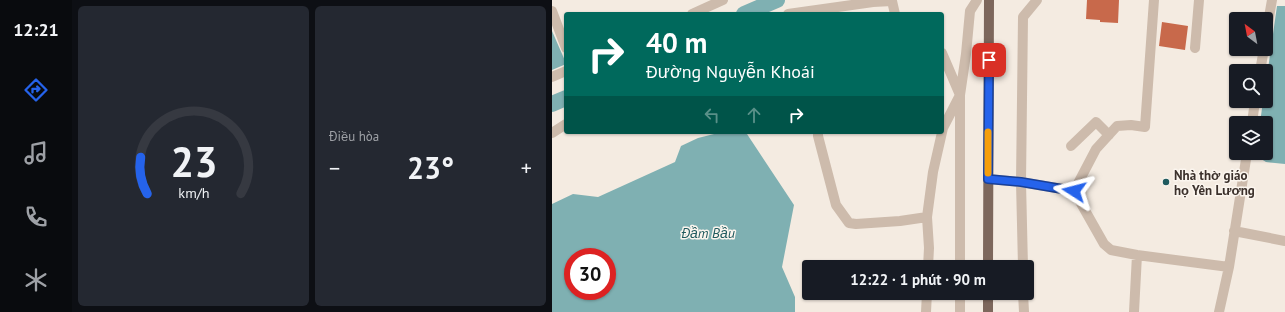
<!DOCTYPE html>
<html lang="vi">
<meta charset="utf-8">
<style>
:root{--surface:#171b24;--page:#242831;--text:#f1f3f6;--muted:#9ea1a6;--line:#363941;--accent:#2563eb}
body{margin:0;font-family:"PT Sans",sans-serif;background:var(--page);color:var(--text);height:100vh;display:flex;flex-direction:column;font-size:15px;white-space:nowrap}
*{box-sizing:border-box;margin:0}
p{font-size:13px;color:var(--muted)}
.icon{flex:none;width:22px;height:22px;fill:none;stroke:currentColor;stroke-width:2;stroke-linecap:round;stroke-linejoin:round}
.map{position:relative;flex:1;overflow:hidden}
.drawer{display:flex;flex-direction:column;gap:6px;padding:6px;background:#0d0f14;width:480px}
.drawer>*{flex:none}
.banner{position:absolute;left:12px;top:12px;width:380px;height:122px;border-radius:4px;box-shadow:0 1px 3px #0004;background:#00695c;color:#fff;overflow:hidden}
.needle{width:26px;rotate:328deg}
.fabs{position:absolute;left:677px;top:12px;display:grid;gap:8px}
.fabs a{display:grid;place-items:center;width:44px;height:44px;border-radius:4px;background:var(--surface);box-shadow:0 1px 3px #0004;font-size:20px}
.speed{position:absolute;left:12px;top:248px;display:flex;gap:8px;font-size:20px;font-weight:700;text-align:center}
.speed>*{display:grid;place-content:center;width:52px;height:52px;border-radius:50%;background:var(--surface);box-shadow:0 1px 3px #0004;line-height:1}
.speed .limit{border:6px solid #d22;background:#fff;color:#111}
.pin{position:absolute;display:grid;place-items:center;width:34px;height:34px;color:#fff;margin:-17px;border-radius:8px;box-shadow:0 2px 6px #0006}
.me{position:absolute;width:44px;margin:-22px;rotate:279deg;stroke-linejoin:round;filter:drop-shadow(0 0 3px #0008)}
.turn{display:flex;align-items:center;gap:14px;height:84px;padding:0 16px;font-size:18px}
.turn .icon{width:52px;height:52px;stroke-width:2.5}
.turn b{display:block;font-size:28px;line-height:34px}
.lanes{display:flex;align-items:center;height:38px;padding:0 16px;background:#0003;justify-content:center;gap:20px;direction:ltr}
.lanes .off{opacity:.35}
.big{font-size:30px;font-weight:800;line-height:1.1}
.drawer .tile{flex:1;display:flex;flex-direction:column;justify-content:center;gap:6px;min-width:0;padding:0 14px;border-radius:6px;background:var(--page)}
.drawer .dial{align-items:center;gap:0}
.dial svg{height:104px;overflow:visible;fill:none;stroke:var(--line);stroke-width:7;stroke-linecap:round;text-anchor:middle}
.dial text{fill:var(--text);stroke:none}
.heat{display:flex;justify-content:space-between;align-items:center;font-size:22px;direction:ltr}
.drawer .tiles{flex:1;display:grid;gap:6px;grid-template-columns:repeat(2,1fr)}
.trip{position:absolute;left:250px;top:260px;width:232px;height:40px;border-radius:4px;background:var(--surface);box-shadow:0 1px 3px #0004;font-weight:800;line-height:40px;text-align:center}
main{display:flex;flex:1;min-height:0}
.tab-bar{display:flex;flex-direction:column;width:72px;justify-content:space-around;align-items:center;background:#090b0e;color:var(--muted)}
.tab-bar .icon{width:28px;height:28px}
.tab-bar .selected{color:var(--accent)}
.tab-bar b{font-size:18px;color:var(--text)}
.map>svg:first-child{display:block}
.water{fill:#7fb0b2;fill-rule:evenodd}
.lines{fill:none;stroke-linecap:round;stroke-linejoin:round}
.canal{stroke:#7fb0b2;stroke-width:16}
.building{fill:#c8694b}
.minor{stroke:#cdbbac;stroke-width:10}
.major{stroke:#7d675c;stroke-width:10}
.route-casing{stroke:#184099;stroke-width:10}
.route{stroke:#2563eb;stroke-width:7}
.slow{stroke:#f59e0b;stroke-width:7}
.poi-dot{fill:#1f5a5e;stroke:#fbf5ee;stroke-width:1.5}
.labels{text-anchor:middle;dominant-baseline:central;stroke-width:3;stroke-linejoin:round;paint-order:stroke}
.poi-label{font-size:13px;font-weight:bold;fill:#3b302b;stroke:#fbf5ee;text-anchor:start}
.water-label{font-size:14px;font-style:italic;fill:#1f5a5e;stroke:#fbf5ee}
</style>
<main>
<nav class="tab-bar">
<b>12:21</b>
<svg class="icon selected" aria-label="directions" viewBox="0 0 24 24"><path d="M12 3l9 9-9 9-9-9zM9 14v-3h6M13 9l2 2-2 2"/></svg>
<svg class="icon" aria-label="music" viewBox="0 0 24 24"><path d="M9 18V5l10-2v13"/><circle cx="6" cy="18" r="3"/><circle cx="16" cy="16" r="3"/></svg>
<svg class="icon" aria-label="phone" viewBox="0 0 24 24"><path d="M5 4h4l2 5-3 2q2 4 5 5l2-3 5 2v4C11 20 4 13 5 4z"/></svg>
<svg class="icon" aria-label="climate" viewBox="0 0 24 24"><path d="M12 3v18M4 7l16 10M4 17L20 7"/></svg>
</nav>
<section class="drawer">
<div class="tiles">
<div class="tile dial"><svg viewBox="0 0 100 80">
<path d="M14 69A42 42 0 1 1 86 69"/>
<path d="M14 69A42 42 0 0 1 9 41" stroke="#2563eb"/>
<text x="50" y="56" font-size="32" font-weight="700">23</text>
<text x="50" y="72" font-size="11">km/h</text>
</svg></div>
<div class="tile"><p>Điều hòa</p>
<div class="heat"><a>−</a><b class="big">23°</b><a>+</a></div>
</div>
</div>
</section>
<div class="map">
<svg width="733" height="312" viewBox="0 0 733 312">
<rect width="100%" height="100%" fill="#f4ebe1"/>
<path class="water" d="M725,6H733V164L714,162L706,157V153H714V123H708L711,101H714V83Z
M0,31L14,63V64L0,70Z
M170,132H188L195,134L242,205L230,267L243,297V312H0V204L21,194L46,197L123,162L129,146L146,138ZM21,257H55V291H21Z"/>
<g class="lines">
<path class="canal" d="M192,14L225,0
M0,104L14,98"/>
</g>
<path class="building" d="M535,0H567L566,23L548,22V20L534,19Z
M610,22L636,26L633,50L607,46Z"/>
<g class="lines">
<path class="minor" d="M0,11L14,48
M140,14L171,0
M236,14L321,2L340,1L343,14
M714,34L720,0
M643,48L647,0
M708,71L712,49
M0,77L14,71
M700,123L703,101
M266,132V136L284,205L297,223L304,224L348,221L375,217
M0,133L14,124
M519,146L544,122L557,135
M436,179L469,182L522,191L552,244L559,250L585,255L677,267
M522,191L544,149L565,126L579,125L593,127L602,0
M682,231L733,241
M376,267L377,248L375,217L381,172L391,128L408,95L390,53
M408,267V95L414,54L418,11L425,0
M471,267L469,182L471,17L485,0
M408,293V312
M471,293L472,312
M374,312L375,293
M582,312L585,255
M667,312L677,267L695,153"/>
<path class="major" d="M436,267L437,0
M436,293V312"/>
</g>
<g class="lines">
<g class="route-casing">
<path id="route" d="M437,60L436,179L469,182L522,191"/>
</g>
<use href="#route" class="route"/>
<path class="slow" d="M436,173V132"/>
</g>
<circle class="poi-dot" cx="614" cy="182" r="4"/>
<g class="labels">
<g class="poi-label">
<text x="622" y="175">Nhà thờ giáo<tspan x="622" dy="15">họ Yên Lương</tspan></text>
</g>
<g class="water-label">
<text x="156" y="233">Đầm Bầu</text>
</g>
</g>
</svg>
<div class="fabs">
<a><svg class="needle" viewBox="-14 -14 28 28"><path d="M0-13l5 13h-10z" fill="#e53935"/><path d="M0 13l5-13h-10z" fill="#9ea1a6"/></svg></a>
<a><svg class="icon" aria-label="search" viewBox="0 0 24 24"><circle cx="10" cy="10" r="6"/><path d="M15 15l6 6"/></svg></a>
<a><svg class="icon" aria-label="layers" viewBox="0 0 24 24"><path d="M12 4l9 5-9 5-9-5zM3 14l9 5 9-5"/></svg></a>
</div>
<div class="speed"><div class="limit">30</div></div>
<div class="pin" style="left:437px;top:60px;background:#d93025"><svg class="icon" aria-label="arrive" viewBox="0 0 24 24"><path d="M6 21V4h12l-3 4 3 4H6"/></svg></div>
<svg class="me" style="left:522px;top:191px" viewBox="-20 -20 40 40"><path d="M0-17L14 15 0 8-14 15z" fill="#2563eb" stroke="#fff" stroke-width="4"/></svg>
<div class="trip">12:22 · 1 phút · 90 m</div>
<div class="banner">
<div class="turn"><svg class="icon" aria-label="right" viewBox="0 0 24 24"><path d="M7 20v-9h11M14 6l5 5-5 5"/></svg><div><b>40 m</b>Đường Nguyễn Khoái</div></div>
<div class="lanes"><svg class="icon off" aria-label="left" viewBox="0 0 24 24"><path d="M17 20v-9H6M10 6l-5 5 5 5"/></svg><svg class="icon off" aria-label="ahead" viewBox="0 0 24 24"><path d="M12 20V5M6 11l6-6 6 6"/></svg><svg class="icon" aria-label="right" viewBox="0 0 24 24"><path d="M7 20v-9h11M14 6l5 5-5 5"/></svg></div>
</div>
</div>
</main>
